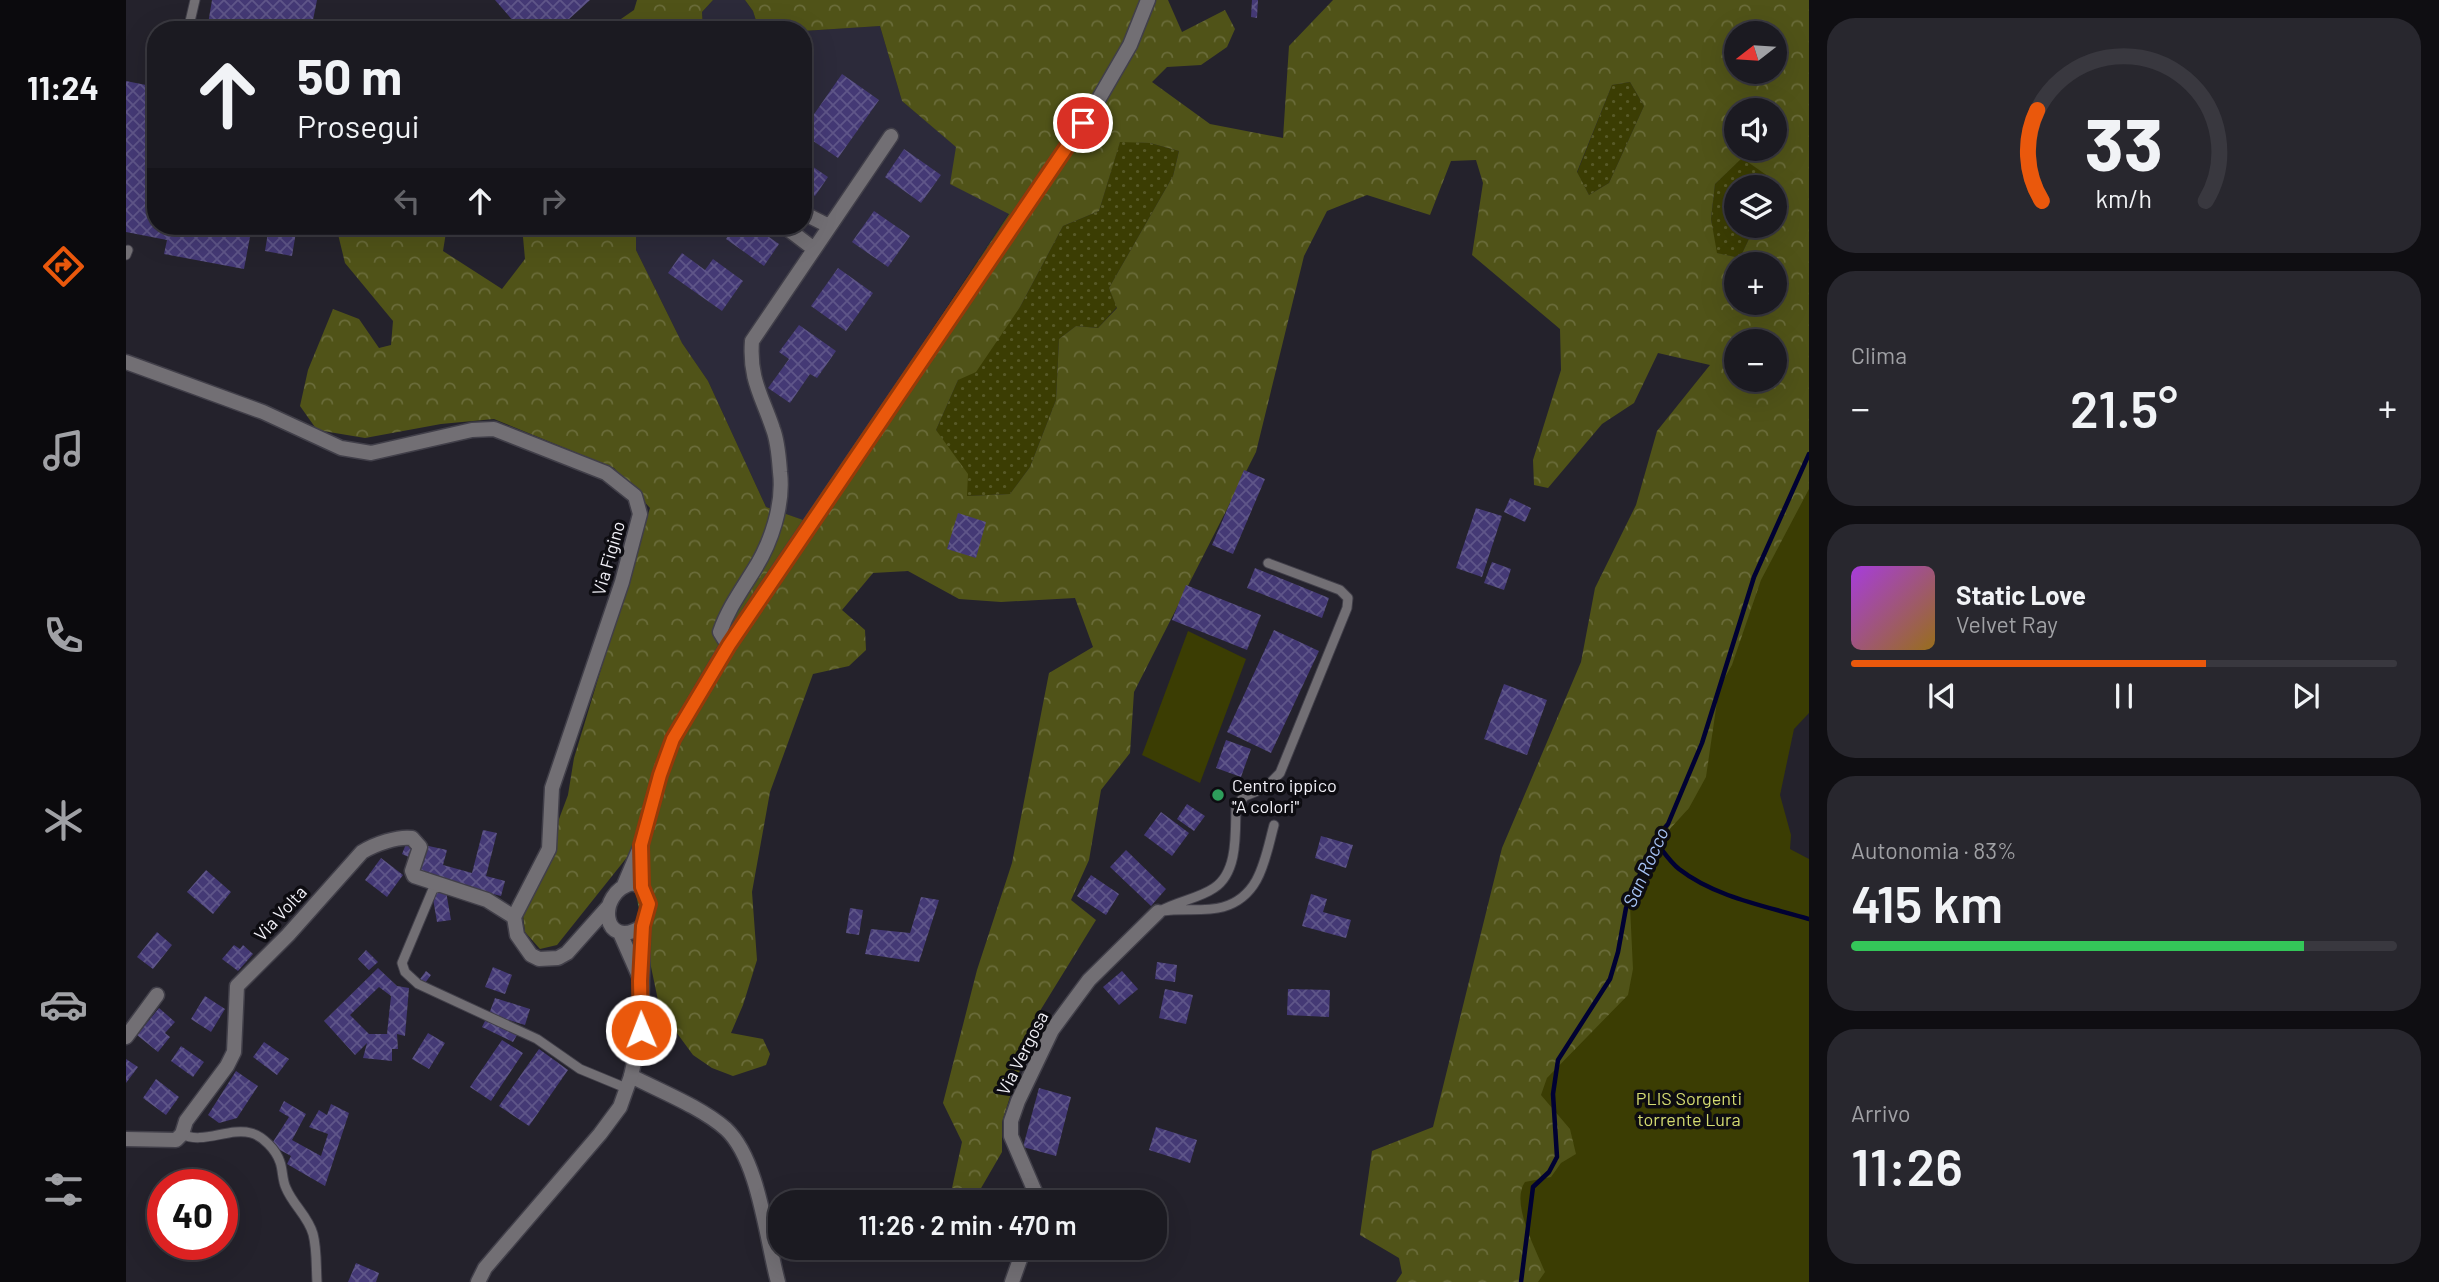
<!DOCTYPE html>
<html lang="it">
<meta charset="utf-8">
<style>
:root{--surface:#1b1a21;--page:#28272e;--text:#f1f3f6;--muted:#a0a1a5;--line:#39383f;--accent:#ea580c}
body{margin:0;font-family:Barlow,sans-serif;background:var(--page);color:var(--text);height:100vh;display:flex;flex-direction:column;font-size:26px;white-space:nowrap}
*{box-sizing:border-box;margin:0}
p{font-size:23px;color:var(--muted)}
.icon{flex:none;width:38px;height:38px;fill:none;stroke:currentColor;stroke-width:2;stroke-linecap:round;stroke-linejoin:round}
.map{position:relative;flex:1;overflow:hidden}
.panel{display:flex;flex-direction:column;gap:18px;padding:18px;background:#0f0e12;width:630px}
.panel>*{flex:none}
.guide{position:absolute;left:21px;top:21px;width:665px;height:214px;border-radius:28px;box-shadow:0 7px 28px #0002,0 0 0 2px var(--line);background:#1b1a21;color:var(--text);overflow:hidden}
.needle{width:46px;rotate:253deg}
.tools{position:absolute;left:1598px;top:21px;display:grid;gap:14px}
.tools a{display:grid;place-items:center;width:63px;height:63px;border-radius:50%;background:var(--surface);box-shadow:0 7px 28px #0002,0 0 0 2px var(--line);font-size:35px}
.speed{position:absolute;left:21px;top:1169px;display:flex;gap:14px;font-size:35px;font-weight:700;text-align:center}
.speed>*{display:grid;place-content:center;width:91px;height:91px;border-radius:50%;background:var(--surface);box-shadow:0 7px 28px #0002,0 0 0 2px var(--line);line-height:1}
.speed .limit{border:10px solid #d22;background:#fff;color:#111}
.pin{position:absolute;display:grid;place-items:center;width:60px;height:60px;color:#fff;margin:-30px;border:4px solid #fff;border-radius:50%;box-shadow:0 2px 7px #0007}
.me{position:absolute;width:77px;margin:-38px;rotate:359deg;stroke-linejoin:round;filter:drop-shadow(0 0 5px #0008)}
.turn{display:flex;align-items:center;gap:24px;height:147px;padding:0 35px;font-size:32px}
.turn .icon{width:91px;height:91px;stroke-width:2.5}
.turn b{display:block;font-size:49px;line-height:60px}
.lanes{display:flex;align-items:center;height:66px;padding:0 35px;background:#0003;justify-content:center;gap:35px;direction:ltr}
.lanes .off{opacity:.35}
.big{font-size:52px;font-weight:600;line-height:1.1}
.panel .tile{flex:1;display:flex;flex-direction:column;justify-content:center;gap:10px;min-width:0;padding:0 24px;border-radius:28px;background:var(--page)}
.panel .dial{align-items:center;gap:0}
.dial svg{height:182px;overflow:visible;fill:none;stroke:var(--line);stroke-width:7;stroke-linecap:round;text-anchor:middle}
.dial text{fill:var(--text);stroke:none}
.song{display:flex;align-items:center;gap:21px}
.cover{width:84px;height:84px;border-radius:10px;background:linear-gradient(135deg,hsl(280 70% 55%),hsl(40 70% 35%))}
.played{height:7px;border-radius:4px;background:linear-gradient(90deg,var(--accent) 65%,var(--line) 65%)}
.keys{display:flex;justify-content:space-around;direction:ltr}
.heat{display:flex;justify-content:space-between;align-items:center;font-size:38px;direction:ltr}
.charge{height:10px;border-radius:5px;background:linear-gradient(90deg,#34c759 83%,var(--line) 0)}
.trip{position:absolute;left:642px;top:1190px;width:399px;height:70px;border-radius:28px;background:var(--surface);box-shadow:0 7px 28px #0002,0 0 0 2px var(--line);font-weight:600;line-height:70px;text-align:center}
main{display:flex;flex:1;min-height:0}
.menu{display:flex;flex-direction:column;width:126px;justify-content:space-around;align-items:center;background:#0b0a0d;color:var(--muted)}
.menu .icon{width:49px;height:49px}
.menu .selected{color:var(--accent)}
.menu b{font-size:32px;color:var(--text)}
.map>svg:first-child{display:block}
.built{fill:#2c2a3a}
.grass{fill:url(#grass-dots)}
.forest{fill:url(#forest-crowns);fill-rule:evenodd}
.green{fill:#3b3d03}
.lines{fill:none;stroke-linecap:round;stroke-linejoin:round}
.stream{stroke:#000133;stroke-width:4.5}
.building{fill:url(#building-cross-hatch);fill-rule:evenodd}
.service-casing{stroke:#413f49;stroke-width:11}
.minor-casing{stroke:#413f49;stroke-width:17}
.tertiary-casing{stroke:#413f49;stroke-width:17}
.service{stroke:#726f74;stroke-width:9}
.minor{stroke:#726f74;stroke-width:14}
.tertiary{stroke:#726f74;stroke-width:14}
.route-casing{stroke:#983908;stroke-width:18}
.route{stroke:#ea580c;stroke-width:12}
.leisure-dot{fill:#2e9e5b;stroke:#0d0c11;stroke-width:2.5}
.labels{text-anchor:middle;dominant-baseline:central;stroke-width:7;stroke-linejoin:round;paint-order:stroke}
.street-label{font-size:18px;fill:#f2f1f8;stroke:#0d0c11}
.poi-label{font-size:18px;fill:#f2f1f8;stroke:#0d0c11;text-anchor:start}
.park-label{font-size:18px;fill:#d4db71;stroke:#0d0c11}
.water-label{font-size:19px;font-style:italic;fill:#a6c2f5;stroke:#0d0c11}
</style>
<main>
<nav class="menu">
<b>11:24</b>
<svg class="icon selected" aria-label="directions" viewBox="0 0 24 24"><path d="M12 3l9 9-9 9-9-9zM9 14v-3h6M13 9l2 2-2 2"/></svg>
<svg class="icon" aria-label="music" viewBox="0 0 24 24"><path d="M9 18V5l10-2v13"/><circle cx="6" cy="18" r="3"/><circle cx="16" cy="16" r="3"/></svg>
<svg class="icon" aria-label="phone" viewBox="0 0 24 24"><path d="M5 4h4l2 5-3 2q2 4 5 5l2-3 5 2v4C11 20 4 13 5 4z"/></svg>
<svg class="icon" aria-label="climate" viewBox="0 0 24 24"><path d="M12 3v18M4 7l16 10M4 17L20 7"/></svg>
<svg class="icon" aria-label="car" viewBox="0 0 24 24"><path d="M5 17H2v-5l4-1 3-4h7l3 4 3 1v5h-3M9 17h6M6 11h13"/><circle cx="7" cy="17" r="2"/><circle cx="17" cy="17" r="2"/></svg>
<svg class="icon" aria-label="filters" viewBox="0 0 24 24"><path d="M4 7h16M4 17h16"/><circle cx="9" cy="7" r="2"/><circle cx="15" cy="17" r="2"/></svg>
</nav>
<div class="map">
<svg width="1683" height="1282" viewBox="0 0 1683 1282">
<defs>
<pattern id="grass-dots" width="8" height="8" patternUnits="userSpaceOnUse" patternTransform="scale(1.75)"><rect width="8" height="8" fill="#3b3d03"/><path d="M2 2h.1M6 6h.1" fill="none" stroke="#585a28" stroke-width="1.8" stroke-linecap="round"/></pattern>
<pattern id="forest-crowns" width="20" height="18" patternUnits="userSpaceOnUse" patternTransform="scale(1.75)"><rect width="20" height="18" fill="#505318"/><path d="M2 6a3 3 0 1 1 6 0M12 15a3 3 0 1 1 6 0" fill="none" stroke="#6a6c3a"/></pattern>
<pattern id="building-cross-hatch" width="8" height="8" patternUnits="userSpaceOnUse" patternTransform="scale(1.75)"><rect width="8" height="8" fill="#443975"/><path d="M0 0l8 8M0 8l8-8" fill="none" stroke="#5f5689"/></pattern>
</defs>
<rect width="100%" height="100%" fill="#24222c"/>
<path class="built" d="M587,0H619L627,11L633,30H577L576,12Z
M754,26L776,101L831,147L825,184L883,213L679,521L640,507L582,381L556,343L510,250V226H677V31Z"/>
<path class="grass" d="M1504,82L1518,106L1483,183L1463,195L1451,173L1486,85Z
M994,141L1024,143L1053,151L1047,176L983,288L991,307L972,328L950,326L933,339L930,400L904,467L884,494L841,496L810,430L832,380L894,307L937,226L973,211Z
M1616,157L1649,181L1647,187H1610V226H1629L1614,258L1590,253L1585,219L1589,184Z"/>
<path class="forest" d="M511,0H587L576,12L577,30H479L508,10Z
M619,0H1042L1056,32L1099,10L1109,29L1101,47L1075,65L1041,67L1026,82L1084,124L1157,138L1163,46L1207,0H1683V695L1666,727L1652,803L1683,1282H1270L1276,1273L1273,1258L1234,1235L1246,1151L1307,1127L1376,848L1455,662L1469,588L1510,505L1531,431L1584,365L1532,353L1508,403L1476,424L1422,488L1408,485L1407,460L1435,370L1434,329L1346,255L1357,183L1350,160L1325,161L1304,215L1241,195L1201,211L1178,256L1130,452L1008,692L1004,753L975,790L963,860L945,900L970,920L909,1019L910,1040L890,1078L876,1122V1152L847,1202H823L836,1142L817,1103L851,970L886,863L923,673L967,647L949,598L875,602L833,599L782,571L747,573L716,610L739,630L740,650L723,666L687,674L644,792L626,892L631,960L617,1005L605,1033L637,1039L644,1054L640,1065L607,1076L586,1068L567,1055L534,1010L502,856L431,945L414,949L399,932L397,915L442,795L448,758L524,508L488,468L368,419L315,424L239,438L191,430L174,406L182,370L207,309L233,319L253,348L265,345L267,321L219,263L210,226H321L317,251L376,289L399,259L396,226H510V250L556,343L582,381L640,507L680,521L883,214L824,184L830,147L776,101L754,26L677,31L633,30L627,11ZM1610,33H1648V72H1610ZM1504,82L1518,106L1483,183L1463,195L1451,172L1486,85ZM1610,110H1648V149H1610ZM994,142L1024,143L1053,151L1047,176L983,288L991,308L972,328L950,326L933,339L930,400L904,467L884,494L841,496L842,474L810,430L832,380L850,372L894,307L937,226L973,211ZM1616,158L1649,181L1647,187L1648,226H1629L1614,258L1591,253L1585,219L1589,184ZM1610,264H1648V303H1610ZM1610,341H1648V380H1610Z"/>
<path class="green" d="M1683,489V713L1668,729L1654,795L1665,835L1664,849L1683,859V1282H1412L1419,1272C1410,1249 1384,1203 1399,1182L1425,1177L1435,1163L1450,1154L1444,1129L1415,1095L1421,1078L1502,995L1507,969L1504,906L1533,841L1563,808L1580,777L1593,688L1606,665L1635,580Z
M1062,631L1120,659L1074,783L1016,755Z"/>
<g class="lines">
<path class="stream" d="M1528,840C1536,849 1543,861 1553,869C1589,897 1639,906 1683,919
M1395,1282L1407,1187L1423,1172L1431,1157L1427,1094L1432,1060L1484,979L1492,952L1500,908L1528,840L1542,824L1576,743L1628,577L1683,454"/>
</g>
<path class="building" d="M86,0H191L185,30H81Z
M369,0H464L431,30H395Z
M1126,0H1132L1131,18L1125,17Z
M716,74L753,100L712,158L677,134V130Z
M0,81L30,87V226H126L118,269L38,254L41,240L0,232Z
M778,149L815,175L795,203L759,177Z
M677,160L702,177L689,196L677,188Z
M748,211L784,236L762,267L726,242Z
M143,226H171L166,256L139,251Z
M609,226H641L648,230L643,237L653,244L638,266L600,239Z
M556,253L579,270L587,259L617,281L596,311L542,273Z
M712,268L747,293L720,331L685,306Z
M673,325L710,351L691,378L684,374L664,403L642,388L663,359L653,352Z
M1118,470L1139,479L1107,554L1086,545Z
M1384,498L1405,508L1399,522L1378,512Z
M1350,508L1376,516L1356,577L1330,568Z
M832,513L860,522L850,558L821,549Z
M1366,562L1385,569L1378,590L1358,583Z
M1129,568L1203,598L1196,618L1121,588Z
M1060,585L1135,615L1121,650L1046,620Z
M1148,630L1193,651L1145,753L1101,732Z
M1378,684L1421,700L1401,755L1358,739Z
M1100,740L1125,749L1115,777L1090,768Z
M1061,804L1079,816L1068,831L1051,819Z
M1035,812L1063,833L1046,856L1018,835Z
M357,830L371,833L360,876L379,881L375,896L291,875L298,845L321,850L317,865L346,873Z
M1195,836L1227,845L1220,868L1189,858Z
M280,844L289,848L285,858L276,854Z
M1000,850L1040,889L1025,906L984,867Z
M255,858L277,875L261,897L239,880Z
M80,870L105,892L87,914L61,892Z
M965,875L993,894L980,915L951,896Z
M320,891L325,920L311,922L306,893Z
M1185,894L1201,899L1197,912L1225,920L1220,938L1176,926Z
M795,897L813,900L793,962L739,954L745,929L784,933Z
M724,908L737,910L733,935L720,933Z
M31,932L46,945L27,969L11,957Z
M108,945L114,949L117,945L127,954L112,971L96,959Z
M240,950L252,962L243,970L232,959Z
M1031,962L1051,965L1049,982L1029,979Z
M367,967L386,975L379,994L359,987Z
M252,968L271,986L283,988L279,1036L271,1034L272,1049H266V1061L237,1058L241,1043L229,1055L198,1021ZM253,987L265,996L261,1034H243L224,1015Z
M300,971L305,975L299,983L294,979Z
M996,971L1012,989L993,1005L977,987Z
M1039,989L1067,995L1060,1024L1033,1018Z
M1162,989L1204,990L1203,1017L1161,1015Z
M79,996L99,1009L85,1032L65,1019Z
M369,998L404,1009L399,1025L363,1014Z
M33,1008L49,1022L39,1033L44,1037L32,1052L11,1035Z
M360,1019L391,1035L387,1042L356,1027Z
M302,1033L319,1043L303,1069L286,1059Z
M376,1040L397,1053L365,1101L344,1087Z
M138,1042L163,1059L151,1075L127,1057Z
M55,1046L78,1062L67,1077L45,1061Z
M413,1049L442,1070L403,1126L373,1106Z
M0,1059L12,1067L0,1083Z
M110,1071L132,1086L111,1118L93,1123L82,1115Z
M30,1079L53,1097L40,1115L17,1098Z
M913,1088L945,1097L930,1156L897,1147Z
M158,1101L180,1114L166,1140L195,1156L202,1134L183,1127L193,1110L201,1115L205,1104L223,1113L199,1186L161,1164L165,1156L145,1145L163,1117L153,1111Z
M1030,1127L1071,1140L1064,1163L1023,1150Z
M230,1263L253,1273L250,1282H222Z"/>
<g class="lines">
<g class="service-casing">
<path id="service" d="M62,30L69,0
M0,255L2,250
M318,886L307,889L276,963L279,972L292,984L411,1039L454,1069L500,1088
M1037,911C1056,908 1079,912 1097,907C1135,896 1139,858 1148,825
M1032,912C1051,901 1072,899 1088,888C1113,872 1109,830 1110,805L1119,796L1139,788L1154,773L1221,608L1222,598L1214,590L1142,563
M56,1134C76,1145 103,1127 125,1133C137,1136 150,1150 154,1162C157,1170 156,1180 160,1188C167,1205 182,1216 187,1234C191,1249 190,1267 191,1282"/>
</g>
<g class="minor-casing">
<path id="minor" d="M677,213L703,226
M658,226L688,249
M602,645L594,632C602,609 615,591 628,570C645,543 658,505 654,472C653,459 652,442 647,429C636,396 623,379 626,341L765,136
M0,1037L31,995
M505,1076C534,1091 575,1107 600,1129C633,1160 640,1238 652,1282
M0,1139L50,1140L56,1134L60,1121L101,1066L108,1052L111,986L162,935L236,852C249,844 272,836 286,838L294,847L286,871L288,876L361,900L388,917
M910,1202V1194L885,1136V1121L892,1101L926,1030L963,980L1032,912
M886,1282L898,1248"/>
</g>
<g class="tertiary-casing">
<path id="tertiary" d="M0,362L137,412L215,448L245,453L346,430L368,429L480,473L509,496L514,514L496,582L426,788L423,849L388,917L391,935L405,955L413,959L432,958L441,953L482,907
M507,883L516,887L523,904L517,926C476,953 469,892 507,883Z
M498,885L515,845L534,775L547,739L602,645L971,102L1004,45L1022,0
M494,933L513,976
M352,1282L359,1268L474,1134L494,1107L505,1076L515,1030L517,926"/>
</g>
<use href="#service" class="service"/>
<use href="#minor" class="minor"/>
<use href="#tertiary" class="tertiary"/>
</g>
<g class="lines">
<g class="route-casing">
<path id="route" d="M515,1030L514,981L517,926L523,904L516,887L515,845L534,775L547,739L603,645L957,123"/>
</g>
<use href="#route" class="route"/>
</g>
<circle class="leisure-dot" cx="1092" cy="795" r="7"/>
<g class="labels">
<g class="street-label">
<text transform="translate(482 558) rotate(-74)">Via Figino</text>
<text transform="translate(154 913) rotate(-47)">Via Volta</text>
<text transform="translate(896 1053) rotate(-63)">Via Vergosa</text>
</g>
<g class="poi-label">
<text x="1106" y="785">Centro ippico<tspan x="1106" dy="21">"A colori"</tspan></text>
</g>
<g class="park-label">
<text x="1563" y="1098">PLIS Sorgenti<tspan x="1563" dy="21">torrente Lura</tspan></text>
</g>
<g class="water-label">
<text transform="translate(1519 867) rotate(-66)">San Rocco</text>
</g>
</g>
</svg>
<div class="tools">
<a><svg class="needle" viewBox="-14 -14 28 28"><path d="M0-13l5 13h-10z" fill="#e53935"/><path d="M0 13l5-13h-10z" fill="#a0a1a5"/></svg></a>
<a><svg class="icon" aria-label="sound" viewBox="0 0 24 24"><path d="M4 9h4l5-4v14l-5-4H4zM17 9q2 3 0 6"/></svg></a>
<a><svg class="icon" aria-label="layers" viewBox="0 0 24 24"><path d="M12 4l9 5-9 5-9-5zM3 14l9 5 9-5"/></svg></a>
<a>+</a>
<a>−</a>
</div>
<div class="speed"><div class="limit">40</div></div>
<div class="pin" style="left:957px;top:123px;background:#d93025"><svg class="icon" aria-label="arrive" viewBox="0 0 24 24"><path d="M6 21V4h12l-3 4 3 4H6"/></svg></div>
<svg class="me" style="left:515px;top:1030px" viewBox="-20 -20 40 40"><circle r="17" fill="#ea580c" stroke="#fff" stroke-width="3"/><path d="M0-11L8 9 0 5-8 9z" fill="#fff"/></svg>
<div class="trip">11:26 · 2 min · 470 m</div>
<div class="guide">
<div class="turn"><svg class="icon" aria-label="ahead" viewBox="0 0 24 24"><path d="M12 20V5M6 11l6-6 6 6"/></svg><div><b>50 m</b>Prosegui</div></div>
<div class="lanes"><svg class="icon off" aria-label="left" viewBox="0 0 24 24"><path d="M17 20v-9H6M10 6l-5 5 5 5"/></svg><svg class="icon" aria-label="ahead" viewBox="0 0 24 24"><path d="M12 20V5M6 11l6-6 6 6"/></svg><svg class="icon off" aria-label="right" viewBox="0 0 24 24"><path d="M7 20v-9h11M14 6l5 5-5 5"/></svg></div>
</div>
</div>
<section class="panel">
<div class="tile dial"><svg viewBox="0 0 100 80">
<path d="M14 69A42 42 0 1 1 86 69"/>
<path d="M14 69A42 42 0 0 1 12 29" stroke="#ea580c"/>
<text x="50" y="56" font-size="32" font-weight="700">33</text>
<text x="50" y="72" font-size="11">km/h</text>
</svg></div>
<div class="tile"><p>Clima</p>
<div class="heat"><a>−</a><b class="big">21.5°</b><a>+</a></div>
</div>
<div class="tile">
<div class="song"><i class="cover"></i><div><b>Static Love</b><p>Velvet Ray</p></div></div>
<div class="played"></div>
<div class="keys"><svg class="icon" aria-label="previous" viewBox="0 0 24 24"><path d="M18 5L8 12l10 7zM5 5v14"/></svg><svg class="icon" aria-label="pause" viewBox="0 0 24 24"><path d="M8 5v14M16 5v14"/></svg><svg class="icon" aria-label="next" viewBox="0 0 24 24"><path d="M6 5l10 7-10 7zM19 5v14"/></svg></div>
</div>
<div class="tile"><p>Autonomia · 83%</p><b class="big">415 km</b><div class="charge"></div></div>
<div class="tile"><p>Arrivo</p><b class="big">11:26</b></div>
</section>
</main>
